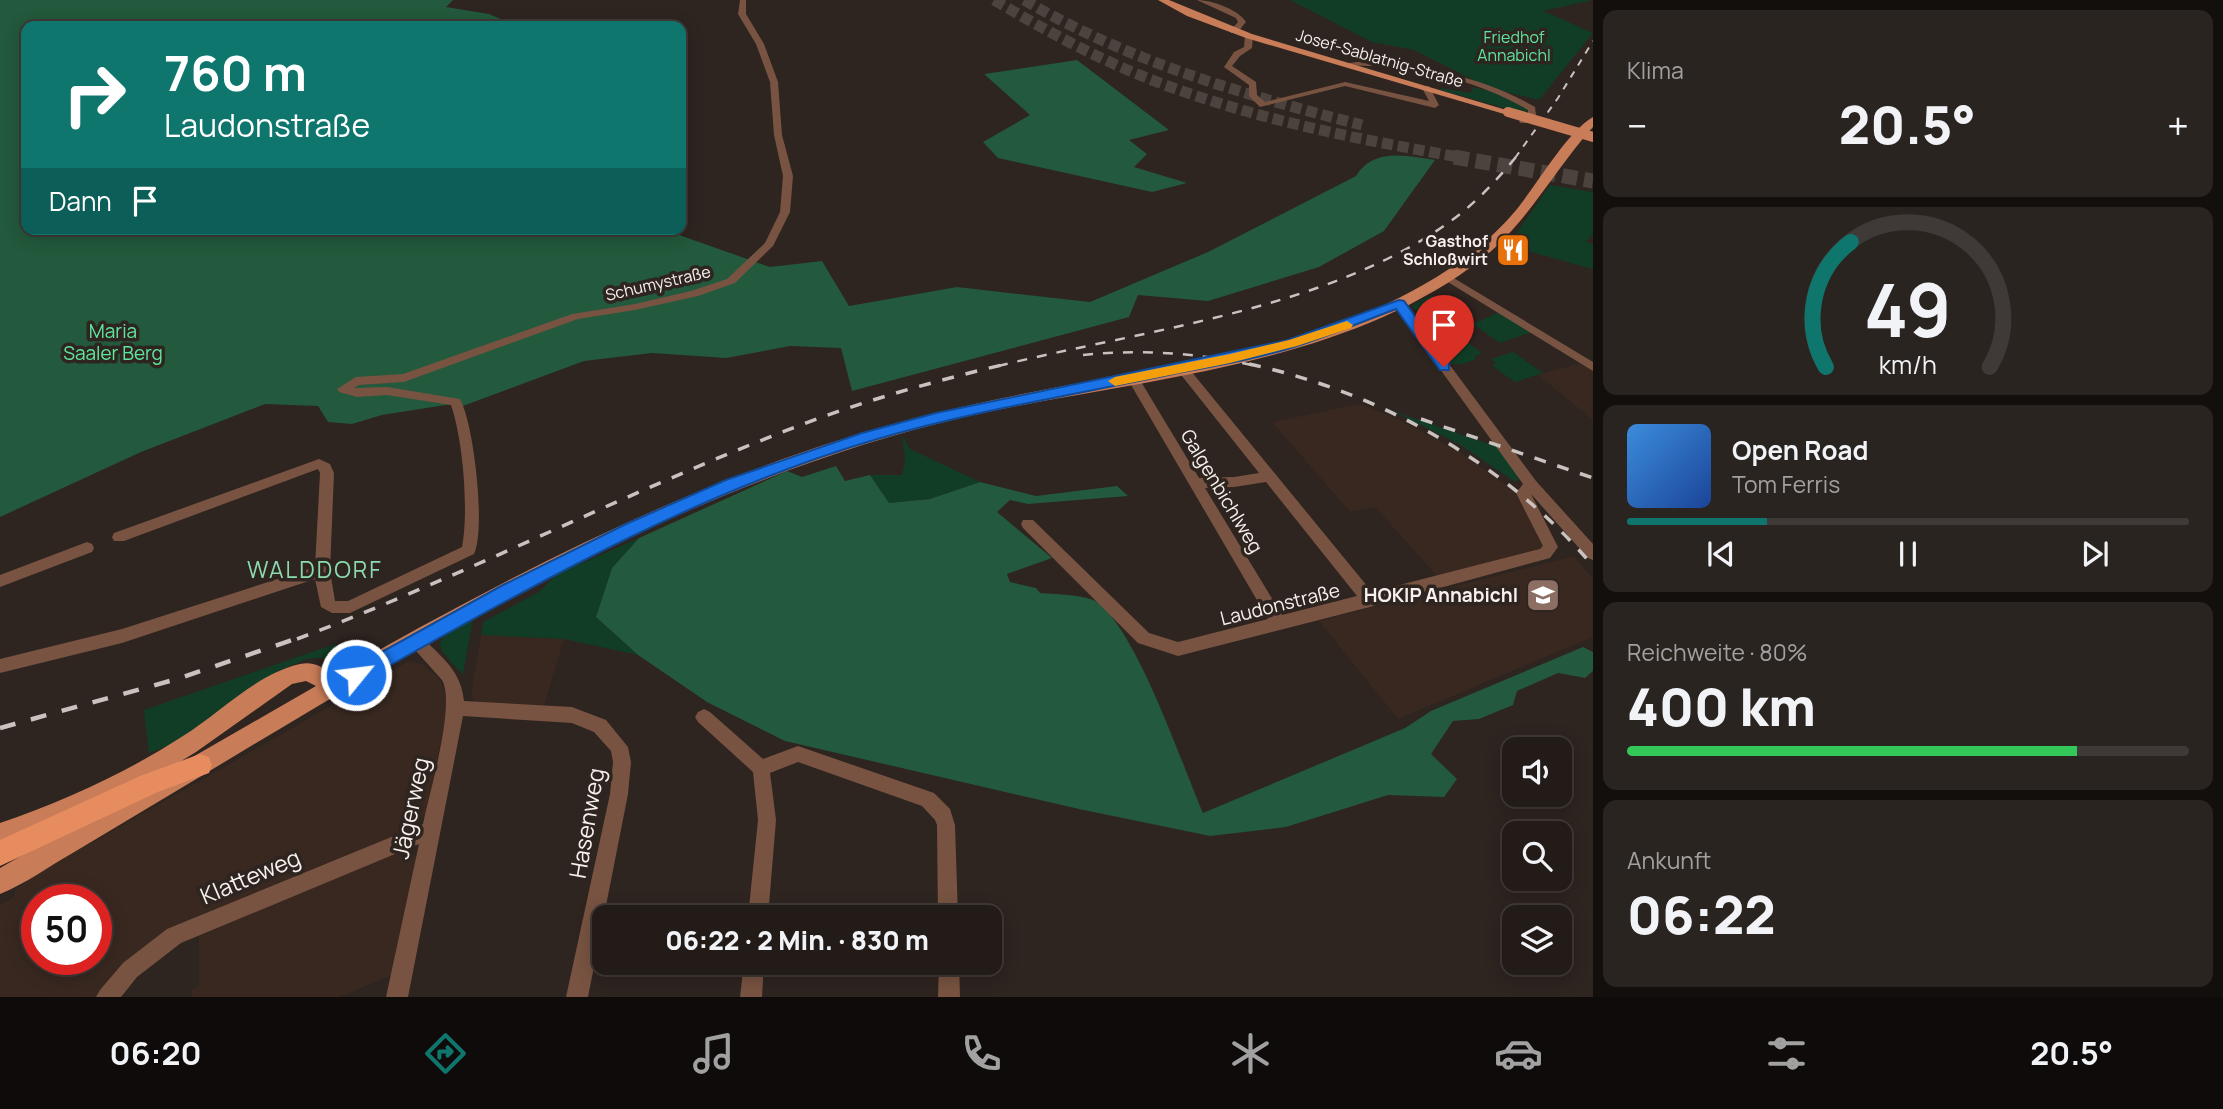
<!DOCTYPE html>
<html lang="de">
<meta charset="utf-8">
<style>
:root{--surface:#221b18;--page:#2a2421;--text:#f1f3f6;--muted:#a2a1a2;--line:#3f3937;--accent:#0f766e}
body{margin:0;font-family:Manrope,sans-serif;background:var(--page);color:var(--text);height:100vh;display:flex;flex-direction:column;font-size:26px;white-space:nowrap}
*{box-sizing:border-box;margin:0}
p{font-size:23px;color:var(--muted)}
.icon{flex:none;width:38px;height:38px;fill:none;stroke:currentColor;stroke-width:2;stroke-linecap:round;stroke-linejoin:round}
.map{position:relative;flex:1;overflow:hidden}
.details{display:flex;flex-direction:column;gap:10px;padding:10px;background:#130f0d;width:630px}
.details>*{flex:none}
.guide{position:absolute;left:21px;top:21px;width:665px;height:214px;border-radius:14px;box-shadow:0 4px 18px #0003,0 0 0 2px var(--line);background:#0f766e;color:#fff;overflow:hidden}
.fabs{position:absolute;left:1502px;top:737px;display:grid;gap:14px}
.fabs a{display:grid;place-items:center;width:70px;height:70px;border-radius:14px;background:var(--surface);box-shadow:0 4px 18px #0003,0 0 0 2px var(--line);font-size:35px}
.speed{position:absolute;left:21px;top:884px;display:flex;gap:14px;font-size:35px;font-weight:700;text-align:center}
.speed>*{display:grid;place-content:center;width:91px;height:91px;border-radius:50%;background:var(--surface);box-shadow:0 4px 18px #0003,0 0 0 2px var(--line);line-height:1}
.speed .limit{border:10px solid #d22;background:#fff;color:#111}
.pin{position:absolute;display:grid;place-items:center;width:60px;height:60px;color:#fff;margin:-72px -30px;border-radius:50% 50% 50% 0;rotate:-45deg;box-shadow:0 0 7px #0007}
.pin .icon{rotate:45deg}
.me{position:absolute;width:77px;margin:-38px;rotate:61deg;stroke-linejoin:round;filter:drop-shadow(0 0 5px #0008)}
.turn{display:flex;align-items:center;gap:24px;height:147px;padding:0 28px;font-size:32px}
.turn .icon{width:91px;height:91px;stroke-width:2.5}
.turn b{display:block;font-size:49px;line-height:60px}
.then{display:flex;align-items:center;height:66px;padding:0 28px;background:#0003;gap:14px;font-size:26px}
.big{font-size:52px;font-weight:800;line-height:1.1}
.details .tile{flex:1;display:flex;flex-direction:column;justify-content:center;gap:10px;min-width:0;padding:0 24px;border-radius:14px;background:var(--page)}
.details .dial{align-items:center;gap:0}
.dial svg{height:182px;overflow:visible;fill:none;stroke:var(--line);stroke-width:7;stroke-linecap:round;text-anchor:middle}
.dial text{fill:var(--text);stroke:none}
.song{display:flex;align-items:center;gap:21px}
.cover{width:84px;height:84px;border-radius:10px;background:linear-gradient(135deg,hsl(210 70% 55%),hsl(220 70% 35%))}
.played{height:7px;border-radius:4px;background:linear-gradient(90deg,var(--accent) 25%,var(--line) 25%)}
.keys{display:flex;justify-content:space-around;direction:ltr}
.heat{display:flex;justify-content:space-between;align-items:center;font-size:38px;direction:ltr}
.charge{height:10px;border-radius:5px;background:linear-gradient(90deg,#34c759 80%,var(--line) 0)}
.trip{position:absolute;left:592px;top:905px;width:410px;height:70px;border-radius:14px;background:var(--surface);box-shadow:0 4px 18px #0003,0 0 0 2px var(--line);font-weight:800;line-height:70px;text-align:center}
.menu{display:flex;height:112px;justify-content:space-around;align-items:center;background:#0e0b0a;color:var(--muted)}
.menu .icon{width:49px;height:49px}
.menu .on{color:var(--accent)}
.menu b{font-size:32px;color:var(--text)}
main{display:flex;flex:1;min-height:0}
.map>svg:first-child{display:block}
.built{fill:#382820;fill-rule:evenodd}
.green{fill:#113d26}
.forest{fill:#23593c}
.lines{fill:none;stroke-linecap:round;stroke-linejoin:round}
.highway-tunnel-far1{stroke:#4c433f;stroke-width:11;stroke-dasharray:11 5;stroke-linecap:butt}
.highway-tunnel{stroke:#4c433f;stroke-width:15;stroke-dasharray:15 7;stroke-linecap:butt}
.minor{fill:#785341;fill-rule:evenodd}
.major{fill:#c87c57;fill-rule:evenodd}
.highway{fill:#e78c5f;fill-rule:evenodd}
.rail-far3{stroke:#c9c2be;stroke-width:2;stroke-dasharray:7 7;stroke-linecap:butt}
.rail-far2{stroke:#c9c2be;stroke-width:2.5;stroke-dasharray:10 10;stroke-linecap:butt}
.rail-far1{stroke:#c9c2be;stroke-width:3.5;stroke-dasharray:12 12;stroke-linecap:butt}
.rail{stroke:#c9c2be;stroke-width:4.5;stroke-dasharray:16 16;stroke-linecap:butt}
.major-bridge{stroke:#c87c57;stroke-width:10}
.route{fill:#1a73e8;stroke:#114b97;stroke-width:2}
.slow{fill:#f59e0b}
.labels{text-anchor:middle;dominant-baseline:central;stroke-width:7;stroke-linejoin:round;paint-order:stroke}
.far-park-label{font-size:16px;fill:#5fe69e;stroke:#2e2420}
.far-street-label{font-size:16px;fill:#f7f1ed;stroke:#2e2420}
.far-poi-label{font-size:16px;font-weight:bold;fill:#f7f1ed;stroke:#2e2420;text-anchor:end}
.park-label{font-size:19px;fill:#5fe69e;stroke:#2e2420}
.street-label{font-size:19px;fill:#f7f1ed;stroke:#2e2420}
.poi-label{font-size:19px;font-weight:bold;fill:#f7f1ed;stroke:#2e2420;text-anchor:end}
.quarter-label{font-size:23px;letter-spacing:2px;fill:#8bdbaf;stroke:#2e2420}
.near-street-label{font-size:23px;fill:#f7f1ed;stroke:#2e2420}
</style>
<main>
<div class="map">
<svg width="1593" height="997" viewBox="0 0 1593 997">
<rect width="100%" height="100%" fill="#2e2420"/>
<path class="built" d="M1581,363L1593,371V420L1538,375Z
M1359,404L1391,416L1459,451L1513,490L1542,539L1544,549L1437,576L1375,507L1350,512L1272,422Z
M1574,556L1593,579V637L1398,719L1319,621Z
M481,635L564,639L544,706L476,702L471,695Z
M409,661L422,664L439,678L445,693L446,717L426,813L413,828L198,916L159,938L98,997H0V905L15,897V890L42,871ZM37,900H96V959H37Z
M401,849L412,851L417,859L392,975L340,997H192V989L199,985V934Z"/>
<path class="green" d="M1290,0H1593L1543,11L1593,33L1539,100L1487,87L1414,50L1372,42Z
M1474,87C1492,92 1513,96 1527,111L1526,114L1441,90V88L1470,93Z
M1550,185L1593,192V234L1586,242L1593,244V269L1513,247L1518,231Z
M1431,295L1456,314L1425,323L1412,306Z
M1499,312L1532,332L1500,343L1473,324Z
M1456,334L1482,353L1475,356V360L1462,364H1451L1435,341Z
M1513,352L1543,373L1515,382L1492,366L1496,363L1491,359Z
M1393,411L1497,447L1518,475V480L1515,482L1459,444Z
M902,435L910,449L980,482L930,499L889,503L870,475H902L905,460Z
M639,538L612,568L596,617L638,655L564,639L481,635L483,622L539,592L557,574Z
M473,619L463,674C429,642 434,640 473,619Z
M335,644L345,656L307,659L278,671L198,730L178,742L149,753L144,710Z"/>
<path class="forest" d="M0,0H453L446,7L489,14L517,26H26V229H662L770,267L822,261L849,306L957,287L1090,302L1208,252L1356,176C1374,147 1407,156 1435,160L1384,231L1319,267L1208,301L1138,295L1129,317L852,391L841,348L790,346L726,358L652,353L584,361L463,406L452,404L382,415L352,424L328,422L318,406L265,404L141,452L0,517Z
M1077,60L1169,130L1129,140L1147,154L1134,167L1187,183L1152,192L998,158L983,142L1030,115L984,74Z
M836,466L845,481L870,475L889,503L930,499L980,482L1036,496L1117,486L1128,496L1028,504L1010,500L997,512L1052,558L1007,574L1010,582L1036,588L1040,593C1053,594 1088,595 1097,602C1138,633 1181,762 1203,813L1405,728L1431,711L1583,647L1593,652V671L1585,678L1558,673L1517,691L1513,705L1479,719L1453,721L1431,754L1457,779L1444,797L1388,795L1286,827L1210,836L1079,809L785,741L707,702L638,655L596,617L612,568L639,538L787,471L802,477Z"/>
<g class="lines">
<path class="highway-tunnel-far1" d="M994,0C1038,26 1083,51 1130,71C1236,116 1351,138 1464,158
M1024,0C1130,62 1244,95 1362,125"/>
<path class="highway-tunnel" d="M1454,157L1593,181"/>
<path class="minor" d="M740,0H746V14L764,44L778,82L782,135L793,176L790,212L773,246L735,283L698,296L635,310L578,319L404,382L359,385L354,388L387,387L460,399C474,424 486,529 474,554L350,613H332L321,607L315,579L122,643L0,673V659L122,629L315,567L320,473L318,469L124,541H114L112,537L114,533L319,459L330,464L334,473L330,571L335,601H348L462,547C469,510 463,440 451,405L387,395L357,397L339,392L337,389L356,377L403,374L572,314L635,304L691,291L727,279L765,243L780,212L783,176L774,135L770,82L756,44L738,14Z
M1197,0C1211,0 1238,9 1246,22L1237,33H1231L1230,31L1238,22L1236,18Z
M1249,34L1253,36L1252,48L1240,56L1232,66L1256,82L1257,95L1265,102L1345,82L1429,101L1422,88L1429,86L1439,105L1435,108L1345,86L1260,107L1249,96V85L1224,67L1234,52L1244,47L1245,36Z
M1364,61C1422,65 1484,77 1535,107L1536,115L1526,123H1520L1519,121L1528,114V110C1476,79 1406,63 1346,66L1342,64Z
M1447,274L1593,362V371L1443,279V275Z
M1399,301L1403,302L1536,481L1593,544V560L1588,558L1531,494L1558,547L1550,558L1370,607L1178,656L1138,643L1023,528L1021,524L1023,520H1033L1149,633L1178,642L1268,619L1127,378L1133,374L1137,375L1199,478L1234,477L1259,473L1178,371L1176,368L1178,365H1186L1372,592L1540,549L1543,546L1516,493L1523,484L1393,304ZM1266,482L1357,596L1282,615L1205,488L1234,487Z
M87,542L92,544L94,548L92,552L0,587V575Z
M416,635L422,637C442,658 461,670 464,701L572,707L606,720L628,747L631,762L628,794L588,997H566L610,794L613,762L611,751L594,732L572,723L463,716L408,997H386L419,844L181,943L137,977L121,997H96L100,990L123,963L167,929L423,824C429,794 456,704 442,680L408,642L410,637Z
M704,709L710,712L763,759L798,746L934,793L950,809L955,825L958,917H938L937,825L935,820L922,806L798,762L770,773L776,820L768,917H748L758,820L753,772L698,722L695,717L698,712Z
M744,962H764L762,997H740Z
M939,962H959L960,997H938Z"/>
<path class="major" d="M1158,0H1169L1252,34L1513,112L1504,114L1246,38L1187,16Z
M1593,117V127C1555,169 1528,222 1483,258C1343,368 1137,378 969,416C856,442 750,482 645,530C492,601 347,688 203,775C159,801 115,828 71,854C48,867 25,884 0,894V868L316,686L306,681L292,684L196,752L152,779L81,814L0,847V823C64,801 126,773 183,736C220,713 256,674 300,664C313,661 324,667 333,676C519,570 712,470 920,417C1003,396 1086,382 1170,366C1239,353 1309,339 1374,310C1428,285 1479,255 1517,209C1537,184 1568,131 1593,117Z"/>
<path class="highway" d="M200,754L209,757L212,765L209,773L158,792L0,866V840L140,776Z"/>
<path class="rail-far3" d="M1515,158L1558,98L1593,41"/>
<path class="rail-far2" d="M1083,355C1143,349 1198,353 1257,366
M998,366C1140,331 1328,309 1448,223C1474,205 1496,181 1516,157"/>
<path class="rail-far1" d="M1249,364C1380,392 1506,463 1593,566
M1421,419L1593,478
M297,639C467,575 628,491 798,426C866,400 935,381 1006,364"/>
<path class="rail" d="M0,728L177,679L301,637"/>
<path class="major-bridge" d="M1508,112L1593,137"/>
</g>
<path class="route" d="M1399,300L1404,301L1449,363V370H1440L1396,309C1364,321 1331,335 1297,346C1257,359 1214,366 1173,374C1073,395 972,411 874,440C692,494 527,589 362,681L356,684L349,681L346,675L349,670L503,585L626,524L726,480L862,433L936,413L1288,340Z"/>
<path class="slow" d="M1347,321L1353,325L1351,328L1297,346L1230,363L1115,386L1108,381L1115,377L1230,354L1289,340Z"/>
<defs>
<g id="restaurant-square" transform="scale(1.75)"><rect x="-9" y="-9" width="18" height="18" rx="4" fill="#e8710a" stroke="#2e2420"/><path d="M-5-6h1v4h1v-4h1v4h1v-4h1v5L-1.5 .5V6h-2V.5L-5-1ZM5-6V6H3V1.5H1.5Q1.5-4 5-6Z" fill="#fff"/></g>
<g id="school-square" transform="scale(1.75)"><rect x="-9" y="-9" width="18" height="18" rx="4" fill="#8d6e63" stroke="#2e2420"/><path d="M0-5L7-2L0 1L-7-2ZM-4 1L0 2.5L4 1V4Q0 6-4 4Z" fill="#fff"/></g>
</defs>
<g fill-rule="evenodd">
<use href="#restaurant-square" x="1513" y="250"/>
<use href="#school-square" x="1543" y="595"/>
</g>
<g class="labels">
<g class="far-park-label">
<text x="1514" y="37">Friedhof<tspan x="1514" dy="18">Annabichl</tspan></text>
</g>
<g class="far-street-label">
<text transform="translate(1380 58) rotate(16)">Josef-Sablatnig-Straße</text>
<text transform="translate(658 283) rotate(-13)">Schumystraße</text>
</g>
<g class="far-poi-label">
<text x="1488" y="241">Gasthof<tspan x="1488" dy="18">Schloßwirt</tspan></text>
</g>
<g class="park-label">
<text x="113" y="331">Maria<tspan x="113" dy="22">Saaler Berg</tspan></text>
</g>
<g class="street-label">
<text transform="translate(1222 491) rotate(59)">Galgenbichlweg</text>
<text transform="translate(1280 604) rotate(-14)">Laudonstraße</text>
</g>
<g class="poi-label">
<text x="1518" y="595">HOKIP Annabichl</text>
</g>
<g class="quarter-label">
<text x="315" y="569">WALDDORF</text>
</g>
<g class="near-street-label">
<text transform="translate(410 808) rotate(-78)">Jägerweg</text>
<text transform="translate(586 823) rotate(-80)">Hasenweg</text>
<text transform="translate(250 876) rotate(-23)">Klatteweg</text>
</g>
</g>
</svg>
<div class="fabs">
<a><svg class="icon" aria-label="sound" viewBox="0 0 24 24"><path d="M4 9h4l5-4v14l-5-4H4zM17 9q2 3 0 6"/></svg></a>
<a><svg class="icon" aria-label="search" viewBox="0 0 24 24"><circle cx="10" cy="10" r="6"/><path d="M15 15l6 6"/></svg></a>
<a><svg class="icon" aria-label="layers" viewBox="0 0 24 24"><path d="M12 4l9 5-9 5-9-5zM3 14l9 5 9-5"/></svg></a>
</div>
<div class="speed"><div class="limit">50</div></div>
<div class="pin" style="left:1444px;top:367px;background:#d93025"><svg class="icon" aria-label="arrive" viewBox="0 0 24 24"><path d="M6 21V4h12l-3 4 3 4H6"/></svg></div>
<svg class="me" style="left:356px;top:675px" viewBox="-20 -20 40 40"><circle r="17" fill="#1a73e8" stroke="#fff" stroke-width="3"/><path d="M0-11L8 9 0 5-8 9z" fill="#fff"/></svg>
<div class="trip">06:22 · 2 Min. · 830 m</div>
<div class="guide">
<div class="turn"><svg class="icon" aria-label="right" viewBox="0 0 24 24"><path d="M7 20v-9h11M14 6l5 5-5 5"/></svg><div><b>760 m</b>Laudonstraße</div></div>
<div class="then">Dann<svg class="icon" aria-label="arrive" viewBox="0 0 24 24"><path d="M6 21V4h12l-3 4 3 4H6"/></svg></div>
</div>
</div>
<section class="details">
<div class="tile"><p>Klima</p>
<div class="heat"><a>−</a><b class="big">20.5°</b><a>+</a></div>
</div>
<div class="tile dial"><svg viewBox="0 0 100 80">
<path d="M14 69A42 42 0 1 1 86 69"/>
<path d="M14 69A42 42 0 0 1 25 14" stroke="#0f766e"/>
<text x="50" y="56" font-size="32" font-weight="700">49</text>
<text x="50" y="72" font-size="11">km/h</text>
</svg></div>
<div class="tile">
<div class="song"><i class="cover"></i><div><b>Open Road</b><p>Tom Ferris</p></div></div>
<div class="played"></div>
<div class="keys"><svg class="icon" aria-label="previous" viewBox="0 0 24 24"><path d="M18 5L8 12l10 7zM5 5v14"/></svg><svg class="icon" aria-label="pause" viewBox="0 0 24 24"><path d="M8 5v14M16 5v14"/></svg><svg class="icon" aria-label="next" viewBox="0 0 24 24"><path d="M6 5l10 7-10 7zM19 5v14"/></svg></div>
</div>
<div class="tile"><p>Reichweite · 80%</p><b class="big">400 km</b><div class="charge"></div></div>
<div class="tile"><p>Ankunft</p><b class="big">06:22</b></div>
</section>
</main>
<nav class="menu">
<b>06:20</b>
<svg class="icon on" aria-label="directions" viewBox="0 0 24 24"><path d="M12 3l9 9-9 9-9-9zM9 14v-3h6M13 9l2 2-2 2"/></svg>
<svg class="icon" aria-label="music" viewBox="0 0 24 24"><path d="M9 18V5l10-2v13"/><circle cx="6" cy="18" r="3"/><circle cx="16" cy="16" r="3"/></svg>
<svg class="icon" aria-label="phone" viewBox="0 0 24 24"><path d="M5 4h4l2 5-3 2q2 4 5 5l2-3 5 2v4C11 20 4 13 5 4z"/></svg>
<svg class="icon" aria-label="climate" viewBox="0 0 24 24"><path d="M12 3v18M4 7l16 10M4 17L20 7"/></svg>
<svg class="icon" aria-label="car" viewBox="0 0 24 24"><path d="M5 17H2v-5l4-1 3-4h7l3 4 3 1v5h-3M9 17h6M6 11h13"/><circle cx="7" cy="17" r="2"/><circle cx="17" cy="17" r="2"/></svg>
<svg class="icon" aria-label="filters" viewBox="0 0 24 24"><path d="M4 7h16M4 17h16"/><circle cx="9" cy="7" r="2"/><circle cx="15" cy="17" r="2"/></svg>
<b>20.5°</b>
</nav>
